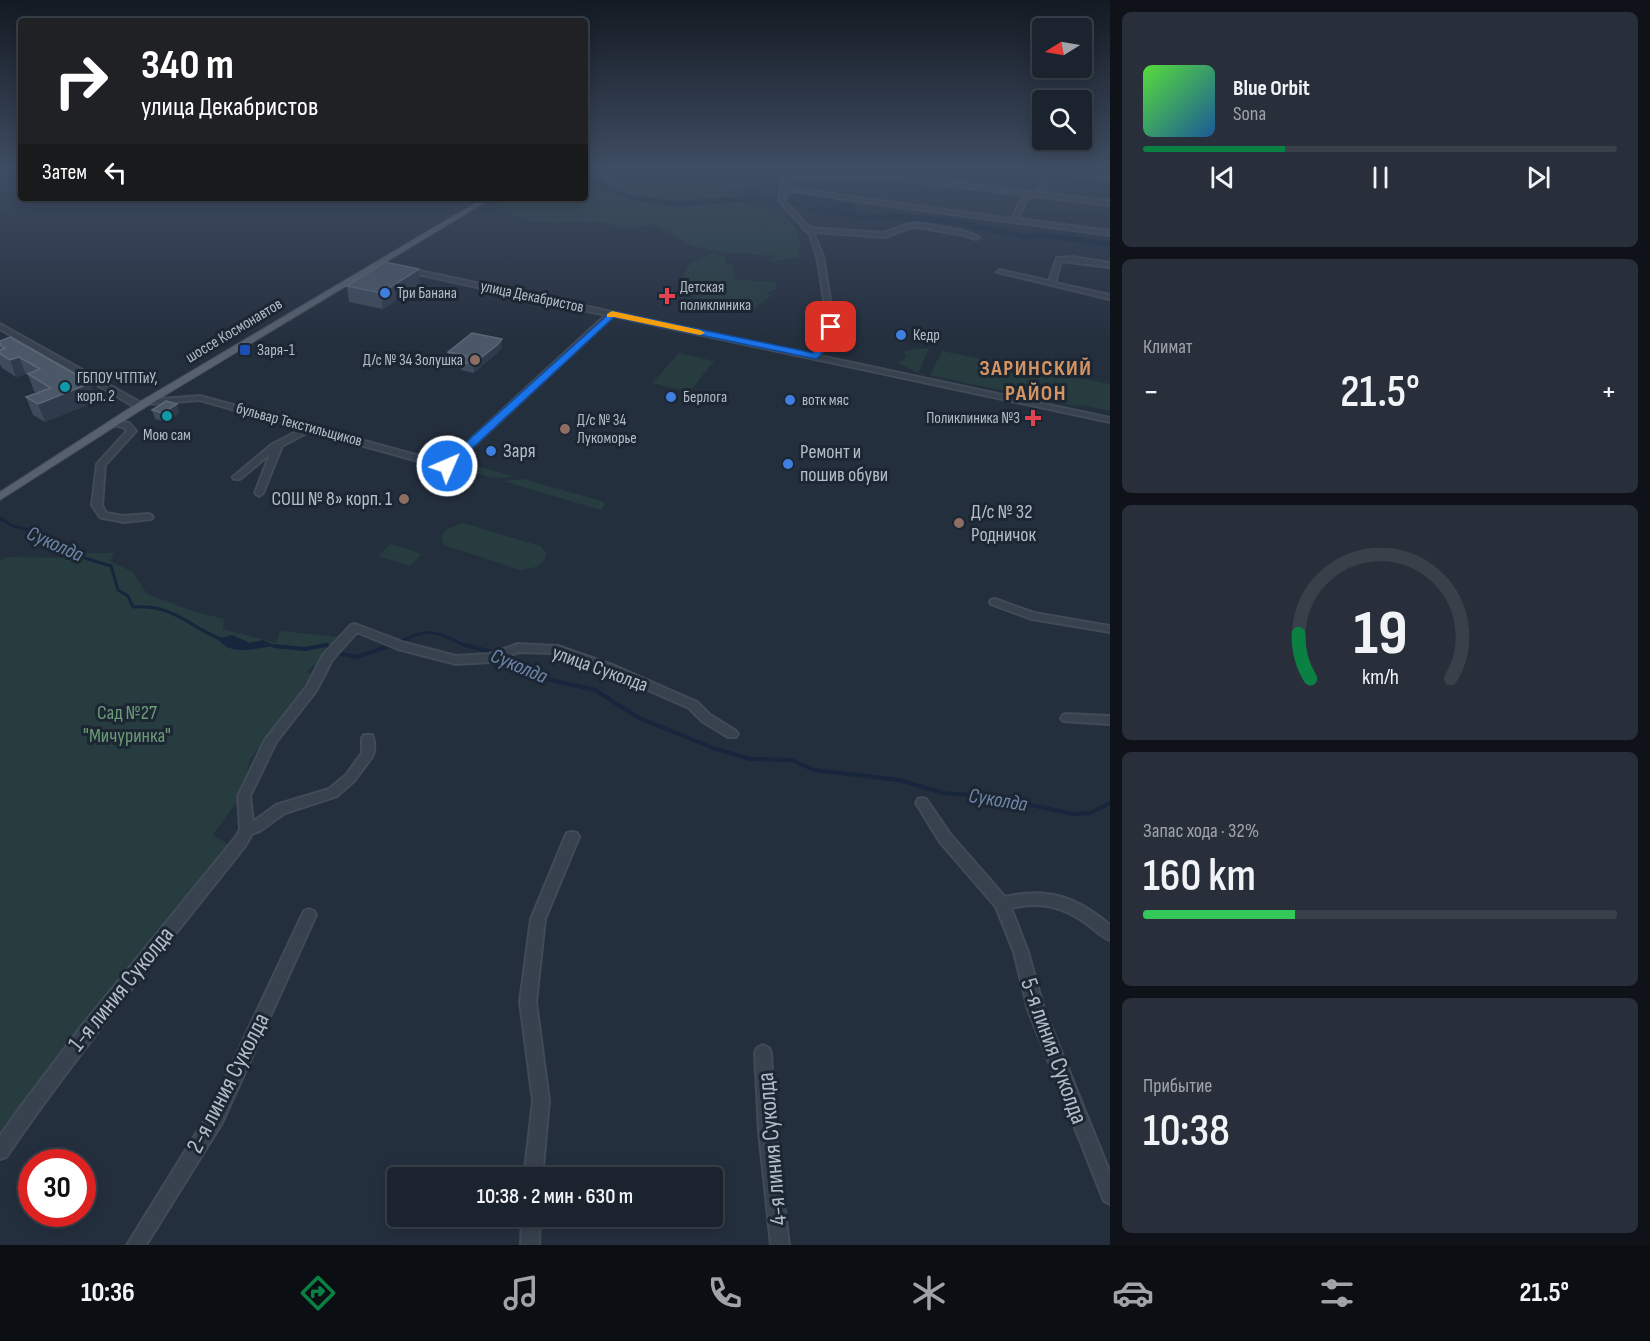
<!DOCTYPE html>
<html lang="ru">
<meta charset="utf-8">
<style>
:root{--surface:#1b232e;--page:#282f3a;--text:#f1f3f6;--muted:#a0a4aa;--line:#39404a;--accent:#0b8043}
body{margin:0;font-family:"Sofia Sans Condensed",sans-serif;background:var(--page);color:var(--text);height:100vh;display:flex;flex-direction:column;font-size:22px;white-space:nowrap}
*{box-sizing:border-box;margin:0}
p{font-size:20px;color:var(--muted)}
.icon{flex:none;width:33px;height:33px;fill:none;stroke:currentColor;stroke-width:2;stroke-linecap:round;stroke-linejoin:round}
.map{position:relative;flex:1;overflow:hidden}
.sheet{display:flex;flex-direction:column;gap:12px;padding:12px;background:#0f1319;width:540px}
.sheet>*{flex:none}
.hud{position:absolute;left:18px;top:18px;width:570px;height:183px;border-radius:6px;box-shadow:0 3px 15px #0003,0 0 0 2px var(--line);background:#202124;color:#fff;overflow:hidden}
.needle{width:39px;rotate:259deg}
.tools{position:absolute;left:1032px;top:18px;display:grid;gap:12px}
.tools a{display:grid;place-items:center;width:60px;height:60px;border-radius:6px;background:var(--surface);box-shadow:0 3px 15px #0003,0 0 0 2px var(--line);font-size:30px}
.speed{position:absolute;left:18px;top:1149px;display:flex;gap:12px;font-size:30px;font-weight:700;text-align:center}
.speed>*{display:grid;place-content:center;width:78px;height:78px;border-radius:50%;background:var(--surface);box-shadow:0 3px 15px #0003,0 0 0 2px var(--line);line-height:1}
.speed .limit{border:9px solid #d22;background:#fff;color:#111}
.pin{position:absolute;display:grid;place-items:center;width:51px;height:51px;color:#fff;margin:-26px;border-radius:12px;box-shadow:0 3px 9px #0006}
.me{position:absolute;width:66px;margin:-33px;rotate:45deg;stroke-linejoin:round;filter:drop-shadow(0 0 4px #0008)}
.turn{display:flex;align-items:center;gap:21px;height:126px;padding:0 24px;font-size:27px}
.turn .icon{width:78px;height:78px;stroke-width:2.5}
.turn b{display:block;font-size:42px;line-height:51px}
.then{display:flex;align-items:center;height:57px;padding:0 24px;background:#0003;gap:12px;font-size:22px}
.big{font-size:45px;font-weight:600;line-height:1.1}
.sheet .tile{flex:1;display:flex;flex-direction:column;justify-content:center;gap:9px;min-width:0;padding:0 21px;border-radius:9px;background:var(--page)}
.sheet .dial{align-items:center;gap:0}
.dial svg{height:156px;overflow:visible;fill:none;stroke:var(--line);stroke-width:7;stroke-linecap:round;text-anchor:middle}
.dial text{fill:var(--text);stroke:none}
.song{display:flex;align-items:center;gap:18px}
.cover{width:72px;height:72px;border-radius:9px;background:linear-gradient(135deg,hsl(110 70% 55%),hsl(210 70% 35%))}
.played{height:6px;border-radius:3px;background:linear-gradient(90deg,var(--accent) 30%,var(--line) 30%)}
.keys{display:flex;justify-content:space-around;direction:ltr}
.heat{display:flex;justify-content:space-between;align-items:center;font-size:33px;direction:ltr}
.charge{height:9px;border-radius:4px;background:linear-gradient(90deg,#34c759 32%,var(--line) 0)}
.trip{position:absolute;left:387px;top:1167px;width:336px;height:60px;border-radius:6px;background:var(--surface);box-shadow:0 3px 15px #0003,0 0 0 2px var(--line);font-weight:600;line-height:60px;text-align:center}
.tabs{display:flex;height:96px;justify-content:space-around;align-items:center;background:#0b0e12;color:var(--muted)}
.tabs .icon{width:42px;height:42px}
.tabs .on{color:var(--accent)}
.tabs b{font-size:27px;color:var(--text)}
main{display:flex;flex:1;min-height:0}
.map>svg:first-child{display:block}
.green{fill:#263c3f}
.water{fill:#17263c}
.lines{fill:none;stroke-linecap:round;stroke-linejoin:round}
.stream-far1{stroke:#17263c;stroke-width:3}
.stream{stroke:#17263c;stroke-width:4}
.river{fill:#17263c;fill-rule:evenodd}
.minor-casing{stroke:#414a57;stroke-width:4}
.major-casing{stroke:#414a57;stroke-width:2}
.minor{fill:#38414e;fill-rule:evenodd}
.major{fill:#56606e;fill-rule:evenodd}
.wall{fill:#3f4b5c}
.shaded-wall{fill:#2f3b4b}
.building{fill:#4b5868;stroke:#5c6777;stroke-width:1.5}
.route{fill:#1a73e8;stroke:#114b97;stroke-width:1.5}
.slow{fill:#f59e0b}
.shop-dot{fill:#3f7fe0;stroke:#1d2633;stroke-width:2}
.health-dot{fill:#e0444e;stroke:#1d2633;stroke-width:2}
.transit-dot{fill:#1a4fb4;stroke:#1d2633;stroke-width:2}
.education-dot{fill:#8d6e63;stroke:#1d2633;stroke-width:2}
.culture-dot{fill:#0f9aa8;stroke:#1d2633;stroke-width:2}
.labels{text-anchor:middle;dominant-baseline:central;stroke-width:6;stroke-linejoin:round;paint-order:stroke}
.far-poi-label{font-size:16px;fill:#b4bcc9;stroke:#1d2633;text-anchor:start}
.far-street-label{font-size:16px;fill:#b4bcc9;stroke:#1d2633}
.poi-label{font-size:20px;fill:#b4bcc9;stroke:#1d2633;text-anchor:start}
.street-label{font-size:20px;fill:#b4bcc9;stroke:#1d2633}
.park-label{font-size:20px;fill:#6b9a76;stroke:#1d2633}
.water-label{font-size:21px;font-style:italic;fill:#6d86a8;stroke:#1d2633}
.far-district-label{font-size:22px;font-weight:bold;letter-spacing:1.5px;fill:#d59563;stroke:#1d2633}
.near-street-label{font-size:24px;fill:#b4bcc9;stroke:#1d2633}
</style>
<main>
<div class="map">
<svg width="1110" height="1245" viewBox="0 0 1110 1245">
<rect width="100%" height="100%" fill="#242f3e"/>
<path class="green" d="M585,168L637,183L692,188L720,185L730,181L756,182L760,185L757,187L732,189L729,193L742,196L749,206C779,208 807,222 798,257L767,262L778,256L728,253L692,246L656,225L623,228L604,222L551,223L528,221L499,210L495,204L499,198H585Z
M713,253L724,257L726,263L733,266L735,280L775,282L777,288L767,293L771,296L754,309H737L699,302L696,300L693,287L683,274L691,263Z
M924,348L929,349L918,373L898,363L906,357L904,351Z
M942,351L1110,384V411L1082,405L1074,406L930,375Z
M679,353L714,361L689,392L652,383Z
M456,460L512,476L513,477L493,478L450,466Z
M523,479L602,501L605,505L601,510L597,509L503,481Z
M463,523L540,546L546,553L544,561L536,567L520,570L444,545L441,539L445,530Z
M390,544L422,554L410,566L378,556Z
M77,553H114L110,561L133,572L147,594L196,612L224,619L223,629L276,643L280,631L339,637L317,665H314L306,672L314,674L302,688L287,715L250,759L243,793L213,835L231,846L152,938L31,1094L0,1137V561L7,557L73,558Z"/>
<path class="water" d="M803,191L854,205L856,214C842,221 798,212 790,200C792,194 797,191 803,191Z
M232,635L250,643L263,640L276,646C258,647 231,658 218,639Z"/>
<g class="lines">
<path class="stream-far1" d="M0,518L13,526L30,530L55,543L68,553L111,566L118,590L128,596L133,607C175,605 185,624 220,639
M274,646L283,647
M317,647L327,645L328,647
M389,647C430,627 428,628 468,647"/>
<path class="stream" d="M327,645L330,650
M465,645L496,653
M274,646L305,649L325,645
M336,653L357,657L392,645
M502,656L532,669L542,678L595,690L639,718L713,748L751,759L792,760L814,770L899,780L943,793L988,796L1073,814L1090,813L1110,803"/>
<path class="river" d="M585,175L602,180L627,194L675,201L760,195L776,201L792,200L866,215L893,213L956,219L1028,234L1041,232L1110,241V247L1041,238L1028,240L956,225L893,219L866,221L792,206L775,207L759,201L675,207L622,198L585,181Z"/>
<g class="minor-casing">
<path id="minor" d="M781,168H786L787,177L889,175L942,182V179L936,168H941L948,179L947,182L1033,192L1039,190L1044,171L1027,168H1049L1110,175V179L1049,172L1044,191L1040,193L1110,201V205L1035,196L1027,199L1018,219L1110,231V235L906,208L786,190L785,201L810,228L884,233L906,225L917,223L964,231L979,237L976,239L963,235L917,227L909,228L885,237L813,232L823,256L834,325L820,356L1110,418V422L613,316L450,468L447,469L310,431L282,446L263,493L259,496L255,493L270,454L240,479H234L233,477L271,445L302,429L200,400L148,404L144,402L148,400L200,396L445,463L606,315L404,271V269L406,268L813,355L828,325L817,256L810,235L779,201L782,179ZM889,179L941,185L944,187L946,185L1028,195L1022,198L1012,219L865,199L787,187V180Z
M1072,257L1110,263V267L1061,261L1055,283L1110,295V299L997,272L1000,270L1049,281L1057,258Z
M0,324L143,404L144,406L143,408H137L0,329Z
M112,421L129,423L136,431L105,465L102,505L106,513L124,516L148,514L151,515L153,517L151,519L124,522L103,518L100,517L92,505L97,464L127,431L123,427L112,425Z
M995,599L1034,613L1110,626V632L1032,619L991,604L990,602L991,600Z
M355,624L405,643L456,656L489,654L518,644L558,646L615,666L697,702L710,715L736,731L738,734L736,737H728L702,721L689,708L607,672L553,653L519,652L490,662L456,664L398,649L357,632L332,660L316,691L276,742L250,796L253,822L276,805L329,789L346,775L362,753V738L364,735H372C375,740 375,752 372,757L354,781L337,796L285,813L260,831L252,834L245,846C164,949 80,1049 6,1157L0,1159V1136L22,1105L81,1027L235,838L240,830L238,796L265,740L307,686L323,655L351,625Z
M1067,714L1110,716V724L1063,721L1061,718L1063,715Z
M922,798L926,799L950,834L1005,897C1048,887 1076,897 1110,925V940C1101,937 1094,929 1087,924C1063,906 1039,901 1011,908L1028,952L1044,1009L1110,1173V1204L1104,1201L1028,1009L1014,952L996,907L940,842L916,803L918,799Z
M572,832L577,833L579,837L545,919L536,1002L549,1101L542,1178H524L533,1101L520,1002L531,919L565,837L567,833Z
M309,909L314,911L316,915L222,1123L146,1245H127L210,1111L304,911Z
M763,1045L769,1048L771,1053L775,1131L789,1245H771L759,1131L755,1053L757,1048Z
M522,1216H540L539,1245H521Z"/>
</g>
<g class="major-casing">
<path id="major" d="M484,198H492L144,408L0,500V492L136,404Z"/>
</g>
<use href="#minor" class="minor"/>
<use href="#major" class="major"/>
</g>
<path class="wall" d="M420,285L383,309L349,302L347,286Z
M502,339V348L497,353L474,373L461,370V363L448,360V352Z
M0,341L97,401L45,422L33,415L26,397L37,393L34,391L28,375L26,374L16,377L2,368L0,364Z
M177,404L179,413L166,422L155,419L152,410Z"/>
<path class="shaded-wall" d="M419,269L420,285L383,309L381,293Z
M502,339V348L497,353L474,373L473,364Z
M19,357L26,374L16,377L10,360Z
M91,383L97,401L45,422L38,404Z
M177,404L179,413L166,422L163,413Z"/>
<path class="building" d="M385,262L419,269L381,293L347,286Z
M472,333L502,339L497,345L473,364L461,362L467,356L448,352Z
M10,337L91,383L38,404L26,397L51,388L28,374L40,369L19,357L10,360L0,354V350L5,348L0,345V341Z
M166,401L177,404L163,413L152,410Z"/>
<linearGradient id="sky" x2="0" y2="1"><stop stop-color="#141a22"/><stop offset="0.49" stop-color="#3f4d63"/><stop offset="1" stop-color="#3f4d63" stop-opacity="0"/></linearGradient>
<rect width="1110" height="342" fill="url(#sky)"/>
<path class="route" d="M612,311L813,353L828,325L835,327L820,356L816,359L614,317L451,468H443V463Z"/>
<path class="slow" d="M612,311L700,330L705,333L700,335L614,317H607V314Z"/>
<g class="shop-dot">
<circle cx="385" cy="293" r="6"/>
<circle cx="901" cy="335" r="6"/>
<circle cx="671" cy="397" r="6"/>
<circle cx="790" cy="400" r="6"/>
<circle cx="491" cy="451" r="6"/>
<circle cx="788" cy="464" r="6"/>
</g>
<g class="health-dot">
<path d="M664 287h6v6h6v6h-6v6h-6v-6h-6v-6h6z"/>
<path d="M1030 409h6v6h6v6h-6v6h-6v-6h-6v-6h6z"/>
</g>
<rect class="transit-dot" x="239" y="344" width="12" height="12" rx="3"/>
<g class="education-dot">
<circle cx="475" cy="360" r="6"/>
<circle cx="565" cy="429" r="6"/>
<circle cx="404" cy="499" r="6"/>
<circle cx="959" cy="523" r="6"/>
</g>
<g class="culture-dot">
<circle cx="65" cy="387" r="6"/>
<circle cx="167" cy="416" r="6"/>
</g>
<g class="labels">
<g class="far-poi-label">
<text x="680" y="287">Детская<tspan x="680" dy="18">поликлиника</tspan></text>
<text x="397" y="293">Три Банана</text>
<text x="913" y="335">Кедр</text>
<text x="257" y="350">Заря-1</text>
<text x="463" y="360" text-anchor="end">Д/с № 34 Золушка</text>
<text x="77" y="378">ГБПОУ ЧТПТиУ,<tspan x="77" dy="18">корп. 2</tspan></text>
<text x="683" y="397">Берлога</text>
<text x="802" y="400">вотк мяс</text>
<text x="1020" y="418" text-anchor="end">Поликлиника №3</text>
<text x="577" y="420">Д/с № 34<tspan x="577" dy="18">Лукоморье</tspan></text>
<text x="167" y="435" text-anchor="middle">Мою сам</text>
</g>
<g class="far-street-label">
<text transform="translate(532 297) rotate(12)">улица Декабристов</text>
<text transform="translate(234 331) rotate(-31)">шоссе Космонавтов</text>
<text transform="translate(299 425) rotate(15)">бульвар Текстильщиков</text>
</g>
<g class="poi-label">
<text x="503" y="451">Заря</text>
<text x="800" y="452">Ремонт и<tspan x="800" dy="23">пошив обуви</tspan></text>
<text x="392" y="499" text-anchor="end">СОШ № 8» корп. 1</text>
<text x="971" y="512">Д/с № 32<tspan x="971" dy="23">Родничок</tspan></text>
</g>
<g class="street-label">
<text transform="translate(600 669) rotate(20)">улица Суколда</text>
</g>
<g class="park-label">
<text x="127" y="713">Сад №27<tspan x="127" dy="23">"Мичуринка"</tspan></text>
</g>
<g class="water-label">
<text transform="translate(55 544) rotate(24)">Суколда</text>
<text transform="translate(519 666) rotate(23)">Суколда</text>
<text transform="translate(998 800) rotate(9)">Суколда</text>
</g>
<g class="far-district-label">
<text x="1036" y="368">ЗАРИНСКИЙ<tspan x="1036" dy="25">РАЙОН</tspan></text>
</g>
<g class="near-street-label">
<text transform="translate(121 989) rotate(-51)">1-я линия Суколда</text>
<text transform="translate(1054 1051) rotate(70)">5-я линия Суколда</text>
<text transform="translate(228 1083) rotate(-63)">2-я линия Суколда</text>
<text transform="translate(772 1149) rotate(-95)">4-я линия Суколда</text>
</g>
</g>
</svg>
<div class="tools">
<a><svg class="needle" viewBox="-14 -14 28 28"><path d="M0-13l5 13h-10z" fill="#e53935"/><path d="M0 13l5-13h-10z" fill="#a0a4aa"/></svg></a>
<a><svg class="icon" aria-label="search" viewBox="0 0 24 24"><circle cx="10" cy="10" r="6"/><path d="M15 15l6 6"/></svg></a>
</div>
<div class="speed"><div class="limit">30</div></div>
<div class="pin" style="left:831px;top:327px;background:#d93025"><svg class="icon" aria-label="arrive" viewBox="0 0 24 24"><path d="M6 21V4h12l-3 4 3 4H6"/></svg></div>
<svg class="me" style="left:447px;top:466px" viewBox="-20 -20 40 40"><circle r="17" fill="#1a73e8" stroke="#fff" stroke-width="3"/><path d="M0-11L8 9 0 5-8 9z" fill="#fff"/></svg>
<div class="trip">10:38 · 2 мин · 630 m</div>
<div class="hud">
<div class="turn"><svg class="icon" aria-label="right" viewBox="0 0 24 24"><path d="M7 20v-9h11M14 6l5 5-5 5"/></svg><div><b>340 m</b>улица Декабристов</div></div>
<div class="then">Затем<svg class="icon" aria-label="left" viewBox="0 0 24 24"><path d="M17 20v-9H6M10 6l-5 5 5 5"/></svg></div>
</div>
</div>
<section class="sheet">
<div class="tile">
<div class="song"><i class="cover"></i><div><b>Blue Orbit</b><p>Sona</p></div></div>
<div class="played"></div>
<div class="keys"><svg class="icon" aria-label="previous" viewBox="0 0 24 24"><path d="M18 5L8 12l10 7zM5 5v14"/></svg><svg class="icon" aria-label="pause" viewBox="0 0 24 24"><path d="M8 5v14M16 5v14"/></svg><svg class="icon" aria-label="next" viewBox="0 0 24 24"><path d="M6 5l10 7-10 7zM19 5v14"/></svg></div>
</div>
<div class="tile"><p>Климат</p>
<div class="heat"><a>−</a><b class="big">21.5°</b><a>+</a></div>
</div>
<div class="tile dial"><svg viewBox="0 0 100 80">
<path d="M14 69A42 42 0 1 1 86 69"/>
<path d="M14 69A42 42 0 0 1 8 46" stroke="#0b8043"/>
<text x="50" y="56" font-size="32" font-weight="700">19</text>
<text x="50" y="72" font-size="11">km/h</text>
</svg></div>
<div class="tile"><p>Запас хода · 32%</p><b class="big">160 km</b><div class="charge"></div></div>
<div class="tile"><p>Прибытие</p><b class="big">10:38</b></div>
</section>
</main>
<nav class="tabs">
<b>10:36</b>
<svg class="icon on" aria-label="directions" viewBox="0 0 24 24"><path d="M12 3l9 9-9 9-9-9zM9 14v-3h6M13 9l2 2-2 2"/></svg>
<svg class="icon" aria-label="music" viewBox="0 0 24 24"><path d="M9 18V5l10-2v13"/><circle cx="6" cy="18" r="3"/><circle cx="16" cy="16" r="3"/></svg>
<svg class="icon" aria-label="phone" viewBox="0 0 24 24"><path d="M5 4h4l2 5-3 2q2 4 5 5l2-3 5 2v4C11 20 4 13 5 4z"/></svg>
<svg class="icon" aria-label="climate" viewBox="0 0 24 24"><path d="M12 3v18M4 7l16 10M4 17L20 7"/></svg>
<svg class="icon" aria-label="car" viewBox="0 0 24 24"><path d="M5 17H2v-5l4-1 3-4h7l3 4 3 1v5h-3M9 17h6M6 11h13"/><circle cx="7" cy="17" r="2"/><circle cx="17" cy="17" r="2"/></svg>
<svg class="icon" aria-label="filters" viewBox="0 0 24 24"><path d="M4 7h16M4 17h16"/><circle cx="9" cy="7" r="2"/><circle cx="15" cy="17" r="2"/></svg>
<b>21.5°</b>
</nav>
